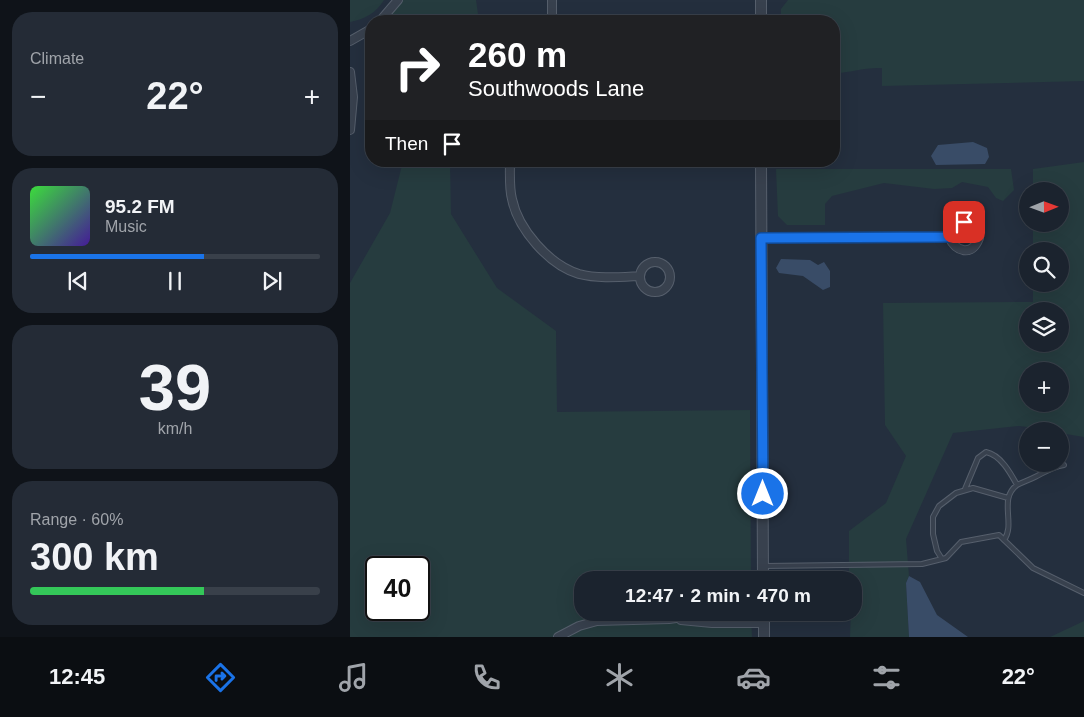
<!DOCTYPE html>
<meta charset="utf-8">
<style>
:root{--surface:#1b232e;--page:#242b36;--text:#f1f3f6;--muted:#a0a4aa;--line:#39404a;--accent:#1a73e8}
body{margin:0;font-family:Arial,sans-serif;background:var(--page);color:var(--text);height:100vh;display:flex;flex-direction:column;font-size:19px;white-space:nowrap}
*{box-sizing:border-box;margin:0}
p{font-size:16px;color:var(--muted)}
.icon{flex:none;width:28px;height:28px;fill:none;stroke:currentColor;stroke-width:2;stroke-linecap:round;stroke-linejoin:round}
.map{position:relative;flex:1;overflow:hidden}
.panel{display:flex;flex-direction:column;gap:12px;padding:12px;background:#0f1319;width:350px}
.panel>*{flex:none}
.top-card{position:absolute;left:15px;top:15px;width:475px;height:152px;border-radius:20px;box-shadow:0 5px 20px #0002,0 0 0 1px var(--line);background:#202124;color:#fff;overflow:hidden}
.needle{width:32px;rotate:89deg}
.buttons{position:absolute;left:669px;top:182px;display:grid;gap:10px}
.buttons a{display:grid;place-items:center;width:50px;height:50px;border-radius:50%;background:var(--surface);box-shadow:0 5px 20px #0002,0 0 0 1px var(--line);font-size:25px}
.speed{position:absolute;left:15px;top:556px;display:flex;gap:10px;font-size:25px;font-weight:700;text-align:center}
.speed>*{display:grid;place-content:center;width:65px;height:65px;border-radius:50%;background:var(--surface);box-shadow:0 5px 20px #0002,0 0 0 1px var(--line);line-height:1}
.speed .limit{border:2px solid #111;border-radius:8px;background:#fff;color:#111}
.pin{position:absolute;display:grid;place-items:center;width:42px;height:42px;color:#fff;margin:-21px;border-radius:10px;box-shadow:0 2px 8px #0006}
.me{position:absolute;width:55px;margin:-28px;rotate:0deg;stroke-linejoin:round;filter:drop-shadow(0 0 4px #0008)}
.turn{display:flex;align-items:center;gap:18px;height:105px;padding:0 20px;font-size:22px}
.turn .icon{width:65px;height:65px;stroke-width:2.5}
.turn b{display:block;font-size:35px;line-height:42px}
.then{display:flex;align-items:center;height:48px;padding:0 20px;background:#0003;gap:10px;font-size:19px}
.big{font-size:38px;font-weight:700;line-height:1.1}
.panel .card{flex:1;display:flex;flex-direction:column;justify-content:center;gap:8px;min-width:0;padding:0 18px;border-radius:20px;background:var(--page)}
.panel .dial{align-items:center;gap:0}
.dial b{font-size:65px;line-height:1}
.song{display:flex;align-items:center;gap:15px}
.cover{width:60px;height:60px;border-radius:8px;background:linear-gradient(135deg,hsl(120 70% 55%),hsl(260 70% 35%))}
.played{height:5px;border-radius:2px;background:linear-gradient(90deg,var(--accent) 60%,var(--line) 60%)}
.keys{display:flex;justify-content:space-around;direction:ltr}
.heat{display:flex;justify-content:space-between;align-items:center;font-size:28px;direction:ltr}
.charge{height:8px;border-radius:4px;background:linear-gradient(90deg,#34c759 60%,var(--line) 0)}
.trip{position:absolute;left:224px;top:571px;width:288px;height:50px;border-radius:20px;background:var(--surface);box-shadow:0 5px 20px #0002,0 0 0 1px var(--line);font-weight:700;line-height:50px;text-align:center}
.dock{display:flex;height:80px;justify-content:space-around;align-items:center;background:#0b0e12;color:var(--muted)}
.dock .icon{width:35px;height:35px}
.dock .current{color:var(--accent)}
.dock b{font-size:22px;color:var(--text)}
main{display:flex;flex:1;min-height:0}
.map>svg:first-child{display:block}
.green{fill:#263c3f;fill-rule:evenodd}
.water{fill:#394c67}
.lines{fill:none;stroke-linecap:round;stroke-linejoin:round}
.service-casing{stroke:#565f6c;stroke-width:6}
.minor-casing{stroke:#565f6c;stroke-width:10}
.tertiary-casing{stroke:#565f6c;stroke-width:12}
.service{stroke:#38414e;stroke-width:4}
.minor{stroke:#38414e;stroke-width:8}
.tertiary{stroke:#38414e;stroke-width:10}
.route-casing{stroke:#114b97;stroke-width:12}
.route{stroke:#1a73e8;stroke-width:9}
</style>
<main>
<section class="panel">
<div class="card"><p>Climate</p>
<div class="heat"><a>−</a><b class="big">22°</b><a>+</a></div>
</div>
<div class="card">
<div class="song"><i class="cover"></i><div><b>95.2 FM</b><p>Music</p></div></div>
<div class="played"></div>
<div class="keys"><svg class="icon" aria-label="previous" viewBox="0 0 24 24"><path d="M18 5L8 12l10 7zM5 5v14"/></svg><svg class="icon" aria-label="pause" viewBox="0 0 24 24"><path d="M8 5v14M16 5v14"/></svg><svg class="icon" aria-label="next" viewBox="0 0 24 24"><path d="M6 5l10 7-10 7zM19 5v14"/></svg></div>
</div>
<div class="card dial"><b>39</b><p>km/h</p></div>
<div class="card"><p>Range · 60%</p><b class="big">300 km</b><div class="charge"></div></div>
</section>
<div class="map">
<svg width="734" height="637" viewBox="0 0 734 637">
<rect width="100%" height="100%" fill="#242f3e"/>
<path class="green" d="M0,0H34C26,13 15,19 0,22Z
M48,0H126L129,21H44L41,11Z
M438,0H734V81L532,86V68C515,67 500,73 484,73V56L491,52L484,47V21H431V9Z
M53,161H100L101,214L147,288L206,331L207,412L400,410L401,580H232V612L401,613L402,637H0V283L40,213ZM26,568H69V610H26Z
M734,162V437L710,433V431L669,426L603,433L556,539L559,576L556,583L559,637H500L502,580H499V531L536,503L556,456L535,425L533,303L683,302V284H710V251H683V224H710V191H683V169ZM678,311H710V344H678ZM678,371H710V404H678Z
M426,169H661L664,190L653,201L646,198L638,187L612,182L602,188L584,189L534,183L482,196L475,204V225H437L428,216Z
M734,621V637H700Z"/>
<path class="water" d="M623,142L637,148L639,157L635,164L586,165L581,156L588,145Z
M431,259L460,260L468,265L474,262L480,271V287L473,290L453,276L429,273L426,268Z
M559,576L570,582L587,615L618,637H559L556,583Z"/>
<g class="lines">
<g class="service-casing">
<path id="service" d="M615,489L628,458L636,452C651,455 661,474 667,485
M654,540C666,524 648,499 667,485C673,482 679,480 685,477C695,472 702,467 714,465
M592,559L587,551L583,534V517L589,506L606,493L623,488L658,498
M414,566L572,564L596,558L611,542L649,535L683,568L734,593"/>
</g>
<g class="minor-casing">
<path id="minor" d="M202,0V21
M30,21L48,0
M0,41L21,29
M0,72L3,97L0,130
M160,161C160,173 159,188 162,199C168,229 199,265 229,274C248,279 270,277 290,276
M411,238L599,237C606,252 622,257 629,238L621,224C609,222 604,227 599,237
M290 277a15 15 0 1 1 30 0a15 15 0 1 1-30 0Z
M331,620L362,623H414
M208,637L229,626L247,621L319,619L362,613H414"/>
</g>
<g class="tertiary-casing">
<path id="tertiary" d="M411,0V21
M411,161L413,580
M414,612V637"/>
</g>
<use href="#service" class="service"/>
<use href="#minor" class="minor"/>
<use href="#tertiary" class="tertiary"/>
</g>
<g class="lines">
<g class="route-casing">
<path id="route" d="M413,494L411,238L599,237L604,227L614,222"/>
</g>
<use href="#route" class="route"/>
</g>
</svg>
<div class="buttons">
<a><svg class="needle" viewBox="-14 -14 28 28"><path d="M0-13l5 13h-10z" fill="#e53935"/><path d="M0 13l5-13h-10z" fill="#a0a4aa"/></svg></a>
<a><svg class="icon" aria-label="search" viewBox="0 0 24 24"><circle cx="10" cy="10" r="6"/><path d="M15 15l6 6"/></svg></a>
<a><svg class="icon" aria-label="layers" viewBox="0 0 24 24"><path d="M12 4l9 5-9 5-9-5zM3 14l9 5 9-5"/></svg></a>
<a>+</a>
<a>−</a>
</div>
<div class="speed"><div class="limit">40</div></div>
<div class="pin" style="left:614px;top:222px;background:#d93025"><svg class="icon" aria-label="arrive" viewBox="0 0 24 24"><path d="M6 21V4h12l-3 4 3 4H6"/></svg></div>
<svg class="me" style="left:413px;top:494px" viewBox="-20 -20 40 40"><circle r="17" fill="#1a73e8" stroke="#fff" stroke-width="3"/><path d="M0-11L8 9 0 5-8 9z" fill="#fff"/></svg>
<div class="trip">12:47 · 2 min · 470 m</div>
<div class="top-card">
<div class="turn"><svg class="icon" aria-label="right" viewBox="0 0 24 24"><path d="M7 20v-9h11M14 6l5 5-5 5"/></svg><div><b>260 m</b>Southwoods Lane</div></div>
<div class="then">Then<svg class="icon" aria-label="arrive" viewBox="0 0 24 24"><path d="M6 21V4h12l-3 4 3 4H6"/></svg></div>
</div>
</div>
</main>
<nav class="dock">
<b>12:45</b>
<svg class="icon current" aria-label="directions" viewBox="0 0 24 24"><path d="M12 3l9 9-9 9-9-9zM9 14v-3h6M13 9l2 2-2 2"/></svg>
<svg class="icon" aria-label="music" viewBox="0 0 24 24"><path d="M9 18V5l10-2v13"/><circle cx="6" cy="18" r="3"/><circle cx="16" cy="16" r="3"/></svg>
<svg class="icon" aria-label="phone" viewBox="0 0 24 24"><path d="M5 4h4l2 5-3 2q2 4 5 5l2-3 5 2v4C11 20 4 13 5 4z"/></svg>
<svg class="icon" aria-label="climate" viewBox="0 0 24 24"><path d="M12 3v18M4 7l16 10M4 17L20 7"/></svg>
<svg class="icon" aria-label="car" viewBox="0 0 24 24"><path d="M5 17H2v-5l4-1 3-4h7l3 4 3 1v5h-3M9 17h6M6 11h13"/><circle cx="7" cy="17" r="2"/><circle cx="17" cy="17" r="2"/></svg>
<svg class="icon" aria-label="filters" viewBox="0 0 24 24"><path d="M4 7h16M4 17h16"/><circle cx="9" cy="7" r="2"/><circle cx="15" cy="17" r="2"/></svg>
<b>22°</b>
</nav>
